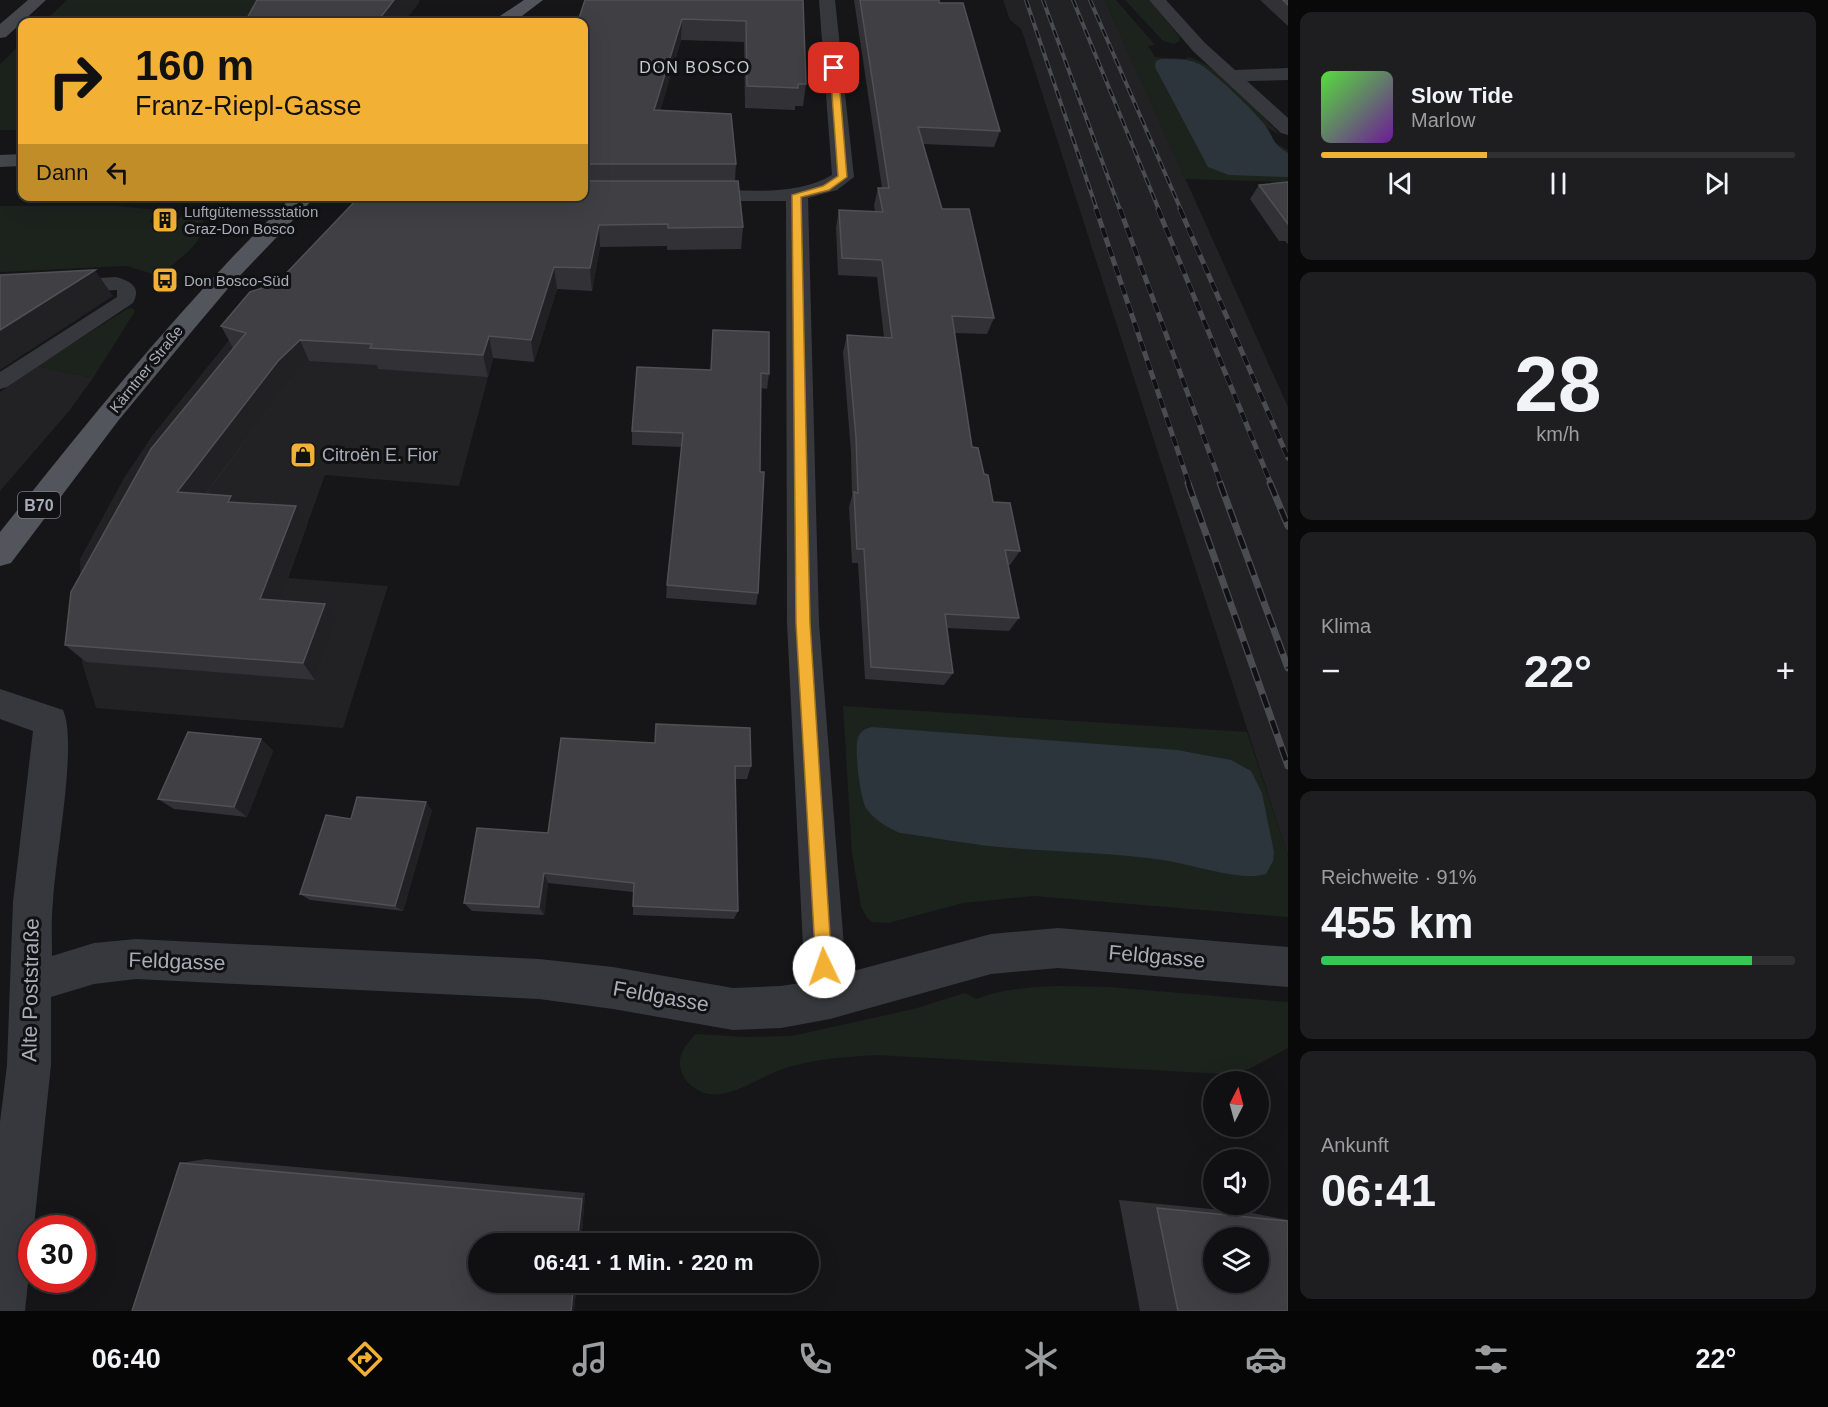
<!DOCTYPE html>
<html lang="de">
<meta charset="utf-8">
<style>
:root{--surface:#101012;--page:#1e1e20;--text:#f1f3f6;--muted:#9c9d9f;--line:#303032;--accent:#f2b134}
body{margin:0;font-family:Helvetica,sans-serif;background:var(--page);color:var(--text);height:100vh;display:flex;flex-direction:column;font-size:22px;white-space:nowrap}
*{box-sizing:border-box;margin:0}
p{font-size:20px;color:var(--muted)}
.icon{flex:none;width:33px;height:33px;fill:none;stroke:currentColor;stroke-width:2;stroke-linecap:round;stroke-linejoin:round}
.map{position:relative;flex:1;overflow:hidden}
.panel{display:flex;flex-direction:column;gap:12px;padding:12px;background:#09090a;width:540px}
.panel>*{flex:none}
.hud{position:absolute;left:18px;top:18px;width:570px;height:183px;border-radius:12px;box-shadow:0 6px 24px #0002,0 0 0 2px var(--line);background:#f2b134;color:#111;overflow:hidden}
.needle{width:39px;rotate:6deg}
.tools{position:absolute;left:1203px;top:1071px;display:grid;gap:12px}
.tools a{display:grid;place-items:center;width:66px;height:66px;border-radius:50%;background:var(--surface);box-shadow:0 6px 24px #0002,0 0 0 2px var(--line);font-size:30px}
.speed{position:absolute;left:18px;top:1215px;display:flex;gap:12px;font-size:30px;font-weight:700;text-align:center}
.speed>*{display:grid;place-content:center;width:78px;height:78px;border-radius:50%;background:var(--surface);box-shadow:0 6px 24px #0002,0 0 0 2px var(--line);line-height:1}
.speed .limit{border:9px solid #d22;background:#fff;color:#111}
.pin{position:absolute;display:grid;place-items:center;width:51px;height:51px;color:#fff;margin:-26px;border-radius:12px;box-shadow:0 3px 9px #0006}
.me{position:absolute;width:66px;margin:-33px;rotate:357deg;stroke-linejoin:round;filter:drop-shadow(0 0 4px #0008)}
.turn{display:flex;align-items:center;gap:21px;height:126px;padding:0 18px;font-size:27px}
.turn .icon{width:78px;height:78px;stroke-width:2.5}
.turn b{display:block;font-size:42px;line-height:51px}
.then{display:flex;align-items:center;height:57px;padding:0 18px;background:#0003;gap:12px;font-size:22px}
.big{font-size:45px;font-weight:700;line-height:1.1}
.panel .tile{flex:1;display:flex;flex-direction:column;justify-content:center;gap:9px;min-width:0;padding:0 21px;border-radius:12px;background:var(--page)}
.panel .dial{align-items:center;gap:0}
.dial b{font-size:78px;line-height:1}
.song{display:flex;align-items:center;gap:18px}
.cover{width:72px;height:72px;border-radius:9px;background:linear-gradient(135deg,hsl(110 70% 55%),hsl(280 70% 35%))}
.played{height:6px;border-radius:3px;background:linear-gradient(90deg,var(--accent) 35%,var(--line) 35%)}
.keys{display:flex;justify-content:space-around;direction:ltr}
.heat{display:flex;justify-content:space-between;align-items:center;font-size:33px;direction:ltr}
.charge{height:9px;border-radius:4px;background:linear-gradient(90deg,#34c759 91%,var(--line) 0)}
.trip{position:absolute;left:468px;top:1233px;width:351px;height:60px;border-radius:30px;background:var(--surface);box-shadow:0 6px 24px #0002,0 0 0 2px var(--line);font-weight:700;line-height:60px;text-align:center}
.menu{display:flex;height:96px;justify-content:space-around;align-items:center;background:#060607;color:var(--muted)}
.menu .icon{width:42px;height:42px}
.menu .active{color:var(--accent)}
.menu b{font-size:27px;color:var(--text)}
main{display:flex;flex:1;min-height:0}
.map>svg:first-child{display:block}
.built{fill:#222225}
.green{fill:#1c231d}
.water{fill:#2c353c}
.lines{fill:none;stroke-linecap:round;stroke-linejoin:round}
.lane{fill:#37383d;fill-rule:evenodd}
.street{fill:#37383d;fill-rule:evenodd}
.secondary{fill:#45474d;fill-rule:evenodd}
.primary{fill:#53555c;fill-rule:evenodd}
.rail-far2-casing{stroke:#4a4c52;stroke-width:4}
.rail-far1-casing{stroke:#4a4c52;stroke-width:5}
.rail-casing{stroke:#4a4c52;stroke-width:7}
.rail-far2{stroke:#111113;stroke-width:2;stroke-dasharray:8;stroke-linecap:butt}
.rail-far1{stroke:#111113;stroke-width:4;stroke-dasharray:10;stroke-linecap:butt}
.rail{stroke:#111113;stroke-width:4.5;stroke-dasharray:14;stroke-linecap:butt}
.wall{fill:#323236}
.shaded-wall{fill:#212124}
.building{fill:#3f3f44;stroke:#4f5156;stroke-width:1.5;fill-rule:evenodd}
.route{fill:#f2b134;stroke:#9d7322;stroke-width:1.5}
.labels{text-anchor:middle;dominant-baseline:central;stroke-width:6;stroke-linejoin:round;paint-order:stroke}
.far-poi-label{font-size:15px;fill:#a8adb8;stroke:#111113;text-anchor:start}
.far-street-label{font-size:15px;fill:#a8adb8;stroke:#111113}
.far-neighbourhood-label{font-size:16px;letter-spacing:1.5px;fill:#c9ccd4;stroke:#111113}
.shield{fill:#111113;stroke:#7b7e86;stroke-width:1.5}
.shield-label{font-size:16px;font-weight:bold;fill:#a8adb8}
.poi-label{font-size:18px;fill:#a8adb8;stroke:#111113;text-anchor:start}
.near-street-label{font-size:21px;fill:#a8adb8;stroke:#111113}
</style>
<main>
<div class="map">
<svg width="1288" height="1311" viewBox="0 0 1288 1311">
<rect width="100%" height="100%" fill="#161618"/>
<path class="built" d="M1003,0H1105L1288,407V856L1025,40L1021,29L1010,20Z
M502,325L459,486L325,475L288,578L388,586L343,728L96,708L82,663L80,559L124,478L152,436L233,335Z
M37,366L93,378L69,411L0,491V392Z"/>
<path class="green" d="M67,0H272L259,22H44Z
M1105,0H1116L1155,45L1148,46L1155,57L1186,59L1188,57C1218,64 1260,113 1281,136L1257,121V132L1288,150V182L1185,179Z
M1125,0H1149L1179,36L1180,41L1174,44L1163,41Z
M22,43V130H0V64Z
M0,206H115L159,210L149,222L173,226L183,214L203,220C208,242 174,262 159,276L127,266L0,272Z
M132,308L135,311L93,378L37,366L127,309Z
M843,706L1247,732L1288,856V917L1034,896L963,903L888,923L872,922L867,918L861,906L852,853Z
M1057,986L1109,987L1288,1002V1048L1249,1069L1224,1074L877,1055C843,1057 809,1059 777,1071C758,1079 741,1091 721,1094C703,1097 683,1085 680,1066C678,1053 688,1042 696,1034L745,1037L792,1036L914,1009L965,993L976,999C1003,989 1029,987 1057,986Z"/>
<path class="water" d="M1161,59C1174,59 1187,58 1199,64C1214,72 1253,110 1265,125C1275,139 1271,143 1288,153V177L1229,175L1208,167L1155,67L1156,61Z
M872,727L1177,750L1231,760L1251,771L1262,793L1274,852L1273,861L1266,874C1240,882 1192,864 1163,860C1109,852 1054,852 999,847C966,844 933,837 900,833C888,828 873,819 866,808C860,797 854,749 858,738C861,730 865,729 872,727Z"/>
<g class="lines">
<path class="lane" d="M116,277C130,281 142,287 133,303L7,387L0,389V372L117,297V290L0,296V284Z"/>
<path class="street" d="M819,0H835L854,177L837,190L808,198L819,623L846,973L991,934L1058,928L1288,947V987L1058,968L991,974L830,1019L781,1028L733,1030L613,1009L539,999L136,979L94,984L51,997V1065L25,1311H0V1122L7,1065L13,902L33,731L0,719V689L63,710C78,742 55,859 53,901C51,919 52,938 52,956L94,943L136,939L539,959L613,967L733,988L781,986L806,982L804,967L787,623L786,201H696L688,200L685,195L688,190L696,189C740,189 793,198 832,175Z
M1149,0H1166L1205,43L1235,70L1288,68V80L1247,81L1288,118V135L1281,133L1193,51Z"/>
<path class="secondary" d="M28,0H46L6,37L0,38V24Z
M22,154V166L0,167V155Z"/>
<path class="primary" d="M524,0H543L514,22H495L497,18Z
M293,196H316L231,285L193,330L118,421L11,563L0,566V532C93,415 185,300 293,196Z"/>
<g class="rail-far2-casing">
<path id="rail-far2" d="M1026,0L1097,210
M1043,0L1120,210
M1073,0L1159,210
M1090,0L1181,210"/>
</g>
<g class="rail-far1-casing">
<path id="rail-far1" d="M1096,209L1189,484
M1120,209L1221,484
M1158,209L1271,484
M1180,209L1288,458"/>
</g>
<g class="rail-casing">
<path id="rail" d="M1188,483L1288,766
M1220,483L1288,668
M1270,483L1288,526"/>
</g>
<use href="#rail-far2" class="rail-far2"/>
<use href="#rail-far1" class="rail-far1"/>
<use href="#rail" class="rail"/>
</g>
<path class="wall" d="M803,0L806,84L803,106H795V110L745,108L744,42L681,40L660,111L736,164L735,181L743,227L741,249L667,250V246L600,247L592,291L557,289L534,362L493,358L488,377L378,369L377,365L309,361L288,383L206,494L231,496L235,502L307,525L280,600L336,622L315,680L86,662L65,645L233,348L221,326L584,196V22L578,21Z
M854,0H939L1000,131L994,147L923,144L942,209L994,318L987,334L954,333L972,447L984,474L993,502L1020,551L1010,565H1008L1019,618L1009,631L947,628L953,673L944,685L865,679L858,563H852L849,507L852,496L851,453L843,352L847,335L884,337L877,277L838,275L836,227L839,210L875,212L874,205L878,188H882Z
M1260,0H1288V26Z
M1288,182V244L1285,241H1279L1250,199L1259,185Z
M713,330L769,374L767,389L761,388L758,593L756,605L666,598L667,585L682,447L632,445V431L711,370Z
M561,738L751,766L747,779H735L738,911L734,919L633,915V892L548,883L544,915L472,911L464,903L548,833Z
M261,739L273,751L247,817L174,809L158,799Z
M432,810L403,911L310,900L300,894Z
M206,1159L585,1193L581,1244H478V1282H577L574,1311H132L180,1163Z
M1119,1200L1252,1213L1288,1220V1311H1140Z"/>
<path class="shaded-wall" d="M394,0H419V3L404,22H377Z
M682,19L681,40L654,133V110Z
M599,225L600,247L592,291L590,268Z
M554,267L557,289L534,362L531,340Z
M95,270L113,296L0,370V330Z
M489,336L493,358L488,377L483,355Z
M300,340L309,361L288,383L192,512L177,492L278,361Z
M231,496L244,516L228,502Z
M296,506L307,525L274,617L260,599Z
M325,604L336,622L315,680L303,663Z
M261,739L273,751L247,817L234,807Z
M426,802L432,810L403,911L395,906Z
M544,873L548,883L544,915L539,907Z
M585,1193L581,1244H577L582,1199Z
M574,1282H577L574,1311H571Z"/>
<path class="building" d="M257,0H394L377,22H245Z
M585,0H803L806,84H798V88L747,86L746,21L682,19L654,110L731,114L736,164H584V22H568L569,21H578Z
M860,0H939V3H963L1000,131L918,127L942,209H969L994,318L952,316L972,447L978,448L984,474L988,475L993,502L1010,503L1020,551L1005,550L1019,618L945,614L953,673L871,667L864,549H857L854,492L858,493L856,437L847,335L892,338L882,260L842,258L839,210L883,212L878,188H889Z
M1283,0H1288V5Z
M584,181H738L743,227L668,228V224L599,225L590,268L554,267L531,340L489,336L483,355L370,348L372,344L300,340L278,361L177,492L231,496L228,502L296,506L260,599L325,604L303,663L65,645L71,592L151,449L246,333L221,326L250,292L277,283L360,196H584Z
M1288,182V224L1259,185Z
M95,270L0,330V275Z
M713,330L769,332V374L761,373L760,472H764L758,593L667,585L683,433L632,431L637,367L711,370Z
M656,724L750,728L751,766H735L738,911L633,906L634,883L544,873L539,907L464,903L477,828L548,833L561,738L655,743Z
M188,732L261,739L234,807L158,799Z
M357,797L426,802L395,906L300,894L326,815L351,819Z
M180,1163L582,1199L577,1244H478V1282H574L571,1311H132Z
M1157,1208L1288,1221V1311H1178ZM1214,1238H1258V1282H1214Z"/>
<path class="route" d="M834,66L838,68L847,177L829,190L801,197L810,623L832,967L830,973L824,975L818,973L816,967L796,623L792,195L823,186L838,176L830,68Z"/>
<defs>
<g id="building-square" transform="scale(1.35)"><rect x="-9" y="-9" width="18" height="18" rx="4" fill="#f2b134" stroke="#111113"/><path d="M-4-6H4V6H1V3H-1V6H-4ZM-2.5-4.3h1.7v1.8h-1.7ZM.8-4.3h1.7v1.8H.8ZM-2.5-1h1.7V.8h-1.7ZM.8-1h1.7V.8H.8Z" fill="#111"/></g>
<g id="bus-square" transform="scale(1.35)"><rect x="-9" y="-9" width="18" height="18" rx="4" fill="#f2b134" stroke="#111113"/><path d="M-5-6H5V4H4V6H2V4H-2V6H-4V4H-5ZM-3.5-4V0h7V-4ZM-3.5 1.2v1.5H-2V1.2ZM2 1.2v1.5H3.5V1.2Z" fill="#111"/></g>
<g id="shop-square" transform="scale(1.35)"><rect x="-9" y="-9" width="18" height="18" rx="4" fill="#f2b134" stroke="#111113"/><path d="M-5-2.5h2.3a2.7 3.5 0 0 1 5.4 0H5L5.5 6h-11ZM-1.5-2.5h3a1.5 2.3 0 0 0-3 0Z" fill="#111"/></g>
</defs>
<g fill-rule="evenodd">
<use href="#building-square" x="165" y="220"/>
<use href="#bus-square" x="165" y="280"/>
<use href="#shop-square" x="303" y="455"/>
</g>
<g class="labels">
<g class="far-poi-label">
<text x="184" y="211">Luftgütemessstation<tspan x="184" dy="17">Graz-Don Bosco</tspan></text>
<text x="184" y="280">Don Bosco-Süd</text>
</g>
<g class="far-street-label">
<text transform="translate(146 369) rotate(-51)">Kärntner Straße</text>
</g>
<g class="far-neighbourhood-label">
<text x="695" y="67">DON BOSCO</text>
</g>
<rect class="shield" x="18" y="492" width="42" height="26" rx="4.5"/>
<g class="shield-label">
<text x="39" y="505">B70</text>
</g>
<g class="poi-label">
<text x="322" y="455">Citroën E. Fior</text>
</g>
<g class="near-street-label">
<text transform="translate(1157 956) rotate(5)">Feldgasse</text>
<text transform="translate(177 961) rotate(2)">Feldgasse</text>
<text transform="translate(30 990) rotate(-89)">Alte Poststraße</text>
<text transform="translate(661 996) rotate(10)">Feldgasse</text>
</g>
</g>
</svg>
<div class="tools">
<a><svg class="needle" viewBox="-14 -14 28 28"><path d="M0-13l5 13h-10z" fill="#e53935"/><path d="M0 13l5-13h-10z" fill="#9c9d9f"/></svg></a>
<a><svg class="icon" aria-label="sound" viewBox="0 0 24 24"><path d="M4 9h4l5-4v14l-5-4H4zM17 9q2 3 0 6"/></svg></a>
<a><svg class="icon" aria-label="layers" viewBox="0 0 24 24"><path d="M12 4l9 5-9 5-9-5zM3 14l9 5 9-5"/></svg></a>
</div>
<div class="speed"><div class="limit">30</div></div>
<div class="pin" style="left:834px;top:68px;background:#d93025"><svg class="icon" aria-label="arrive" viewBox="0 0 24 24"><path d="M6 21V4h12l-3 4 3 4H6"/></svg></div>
<svg class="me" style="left:824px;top:967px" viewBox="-20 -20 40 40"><circle r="19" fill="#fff"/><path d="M0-13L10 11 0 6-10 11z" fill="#f2b134"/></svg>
<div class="trip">06:41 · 1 Min. · 220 m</div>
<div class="hud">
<div class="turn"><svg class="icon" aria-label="right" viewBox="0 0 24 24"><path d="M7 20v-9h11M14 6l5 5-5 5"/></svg><div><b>160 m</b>Franz-Riepl-Gasse</div></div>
<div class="then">Dann<svg class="icon" aria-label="left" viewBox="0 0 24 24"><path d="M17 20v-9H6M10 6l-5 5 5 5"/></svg></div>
</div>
</div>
<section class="panel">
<div class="tile">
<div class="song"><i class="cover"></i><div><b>Slow Tide</b><p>Marlow</p></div></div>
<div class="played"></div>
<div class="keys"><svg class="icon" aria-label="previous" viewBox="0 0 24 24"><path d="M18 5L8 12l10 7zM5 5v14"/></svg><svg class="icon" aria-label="pause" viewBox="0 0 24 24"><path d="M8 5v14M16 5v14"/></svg><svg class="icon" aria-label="next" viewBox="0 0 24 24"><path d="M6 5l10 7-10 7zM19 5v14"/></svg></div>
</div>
<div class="tile dial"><b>28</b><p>km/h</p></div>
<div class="tile"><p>Klima</p>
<div class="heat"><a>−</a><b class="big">22°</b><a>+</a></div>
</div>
<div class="tile"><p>Reichweite · 91%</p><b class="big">455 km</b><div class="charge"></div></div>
<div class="tile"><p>Ankunft</p><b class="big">06:41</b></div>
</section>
</main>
<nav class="menu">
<b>06:40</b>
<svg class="icon active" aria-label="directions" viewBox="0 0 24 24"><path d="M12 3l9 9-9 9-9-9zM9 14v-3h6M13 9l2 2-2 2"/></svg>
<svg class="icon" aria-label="music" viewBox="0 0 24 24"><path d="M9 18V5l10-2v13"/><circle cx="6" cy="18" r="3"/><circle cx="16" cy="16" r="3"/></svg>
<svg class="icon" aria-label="phone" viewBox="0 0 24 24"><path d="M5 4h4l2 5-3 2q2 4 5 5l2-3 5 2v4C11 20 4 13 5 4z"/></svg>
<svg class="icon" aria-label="climate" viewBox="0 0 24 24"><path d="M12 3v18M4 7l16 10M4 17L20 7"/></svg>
<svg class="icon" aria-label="car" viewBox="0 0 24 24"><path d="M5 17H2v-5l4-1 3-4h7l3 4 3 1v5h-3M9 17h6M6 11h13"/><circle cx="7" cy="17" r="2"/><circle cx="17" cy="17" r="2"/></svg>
<svg class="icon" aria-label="filters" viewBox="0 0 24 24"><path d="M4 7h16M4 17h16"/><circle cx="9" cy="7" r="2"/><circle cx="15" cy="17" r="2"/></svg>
<b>22°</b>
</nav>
